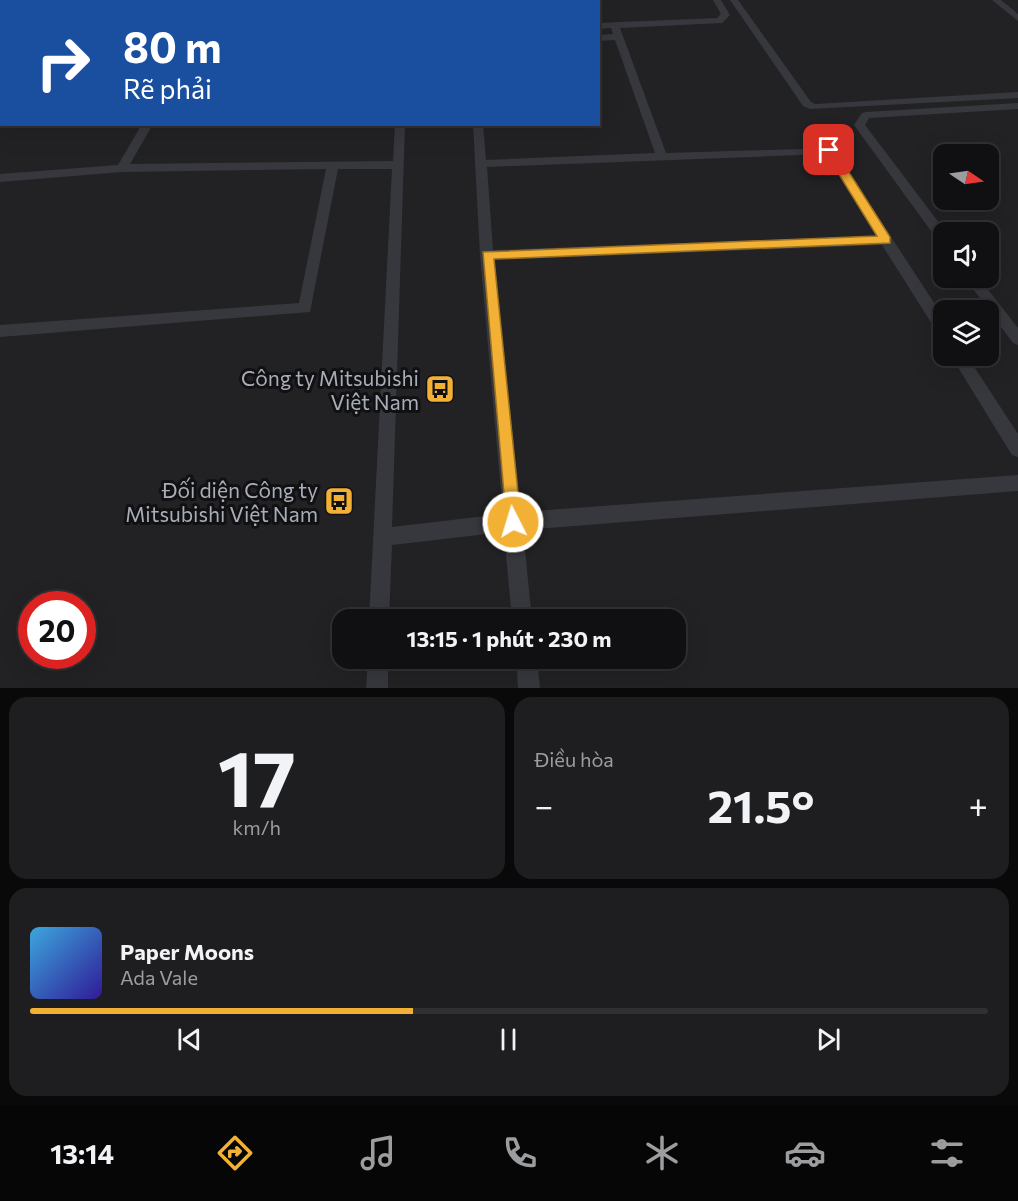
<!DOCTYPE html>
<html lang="vi">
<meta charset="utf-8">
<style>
:root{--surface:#101012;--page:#1e1e20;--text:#f1f3f6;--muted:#9c9d9f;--line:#303032;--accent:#f2b134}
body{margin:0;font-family:Commissioner,sans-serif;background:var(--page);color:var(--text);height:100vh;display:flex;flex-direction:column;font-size:22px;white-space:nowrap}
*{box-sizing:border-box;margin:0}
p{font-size:20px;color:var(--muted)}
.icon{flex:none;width:33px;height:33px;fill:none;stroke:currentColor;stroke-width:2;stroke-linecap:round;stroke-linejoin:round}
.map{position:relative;height:688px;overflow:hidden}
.sheet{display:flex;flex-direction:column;gap:9px;padding:9px;background:#09090a;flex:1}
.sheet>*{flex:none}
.hud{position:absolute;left:0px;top:0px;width:600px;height:126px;box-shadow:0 6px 24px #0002,0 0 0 2px var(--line);background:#1a4fa0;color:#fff;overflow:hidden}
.needle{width:39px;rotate:103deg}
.buttons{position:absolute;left:933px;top:144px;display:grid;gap:12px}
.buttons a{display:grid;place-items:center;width:66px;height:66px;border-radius:12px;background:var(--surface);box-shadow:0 6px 24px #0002,0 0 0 2px var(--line);font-size:30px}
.speed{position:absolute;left:18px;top:591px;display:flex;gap:12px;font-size:30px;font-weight:700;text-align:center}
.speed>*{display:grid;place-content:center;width:78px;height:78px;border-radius:50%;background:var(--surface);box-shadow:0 6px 24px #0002,0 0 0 2px var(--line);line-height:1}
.speed .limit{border:9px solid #d22;background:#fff;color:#111}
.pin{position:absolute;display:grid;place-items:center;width:51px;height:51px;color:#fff;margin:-26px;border-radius:12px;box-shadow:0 3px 9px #0006}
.me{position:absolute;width:66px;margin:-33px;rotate:355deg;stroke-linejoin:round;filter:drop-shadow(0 0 4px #0008)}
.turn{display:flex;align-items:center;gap:21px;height:126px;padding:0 24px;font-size:27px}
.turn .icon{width:78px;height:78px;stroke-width:2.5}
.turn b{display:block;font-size:42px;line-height:51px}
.big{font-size:45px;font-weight:700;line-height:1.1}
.sheet .card{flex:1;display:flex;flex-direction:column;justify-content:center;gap:9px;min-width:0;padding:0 21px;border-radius:18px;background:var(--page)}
.sheet .dial{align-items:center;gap:0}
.dial b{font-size:78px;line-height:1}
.song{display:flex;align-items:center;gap:18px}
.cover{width:72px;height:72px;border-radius:9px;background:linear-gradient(135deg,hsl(200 70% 55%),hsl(250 70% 35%))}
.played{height:6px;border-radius:3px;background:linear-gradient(90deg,var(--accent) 40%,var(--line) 40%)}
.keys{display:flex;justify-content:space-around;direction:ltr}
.heat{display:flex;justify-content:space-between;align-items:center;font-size:33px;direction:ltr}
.sheet .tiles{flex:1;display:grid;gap:9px;grid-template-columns:1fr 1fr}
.card:last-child{grid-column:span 2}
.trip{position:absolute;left:332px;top:609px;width:354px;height:60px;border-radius:18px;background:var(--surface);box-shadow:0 6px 24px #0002,0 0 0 2px var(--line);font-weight:700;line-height:60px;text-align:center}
.tabs{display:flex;height:96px;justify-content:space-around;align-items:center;background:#060607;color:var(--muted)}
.tabs .icon{width:42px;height:42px}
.tabs .active{color:var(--accent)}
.tabs b{font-size:27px;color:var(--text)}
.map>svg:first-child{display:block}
.built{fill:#222225;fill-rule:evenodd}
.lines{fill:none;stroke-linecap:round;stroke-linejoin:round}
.canal{fill:#2c353c;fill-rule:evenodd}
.service{fill:#37383d;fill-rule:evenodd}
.minor{fill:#37383d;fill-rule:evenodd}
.route{fill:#f2b134;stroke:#9d7322;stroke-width:1.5}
.labels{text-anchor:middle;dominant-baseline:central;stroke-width:6;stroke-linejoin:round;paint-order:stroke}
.poi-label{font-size:21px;fill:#a8adb8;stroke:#111113;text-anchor:end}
</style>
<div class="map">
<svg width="1018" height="688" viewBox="0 0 1018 688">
<rect width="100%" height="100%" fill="#161618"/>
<path class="built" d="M0,0H1018V688H0ZM2,2H598V124H2ZM944,154H988V200H944ZM944,232H988V278H944ZM944,310H988V356H944ZM32,604H82V656H32ZM342,620H675V658H342Z"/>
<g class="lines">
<path class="canal" d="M7,0H24L6,2Z"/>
<path class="service" d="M104,0H112L103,2Z
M359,0H367L358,2Z
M401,0H409V2H401Z
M463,0H471V2H463Z
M713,0H721L730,15L722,23L620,28L666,153L833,148L944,318V337L939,335L882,245L494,260L521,512L1018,475V491L523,530L532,620H512L504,532L392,545L389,620H369L392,169H338L310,312L0,337V325L299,303L326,169L122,172L0,182V174L118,165L142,124H153L130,164L393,161L395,124H405L392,527L503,514L480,255L473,124H483L486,160L655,153L615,40L598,41V35L613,34L611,28L598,29V23L717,18L721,14ZM826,154L877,236L493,250L487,167Z
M730,0H738L811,102L815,104L1018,92V98L810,109L803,106Z
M992,0H1001L1018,14V21Z
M1018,103V109L869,118L865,125L946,232H944V243L939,242L854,125L862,113L866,112Z
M965,278H979L1018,328V345L1013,343Z
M951,356H967L1018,434V457L1012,455Z
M368,658H388V688H366Z
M516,658H537L540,688H518Z"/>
<path class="minor" d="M42,0H60L41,2Z
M2,41V54H0V42Z"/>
</g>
<path class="route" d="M825,147H833L890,237V243L494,259L521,522L519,528L513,531L507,528L483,252L877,236L824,150Z"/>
<defs>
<g id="bus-square" transform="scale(1.5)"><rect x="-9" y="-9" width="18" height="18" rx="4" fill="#f2b134" stroke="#111113"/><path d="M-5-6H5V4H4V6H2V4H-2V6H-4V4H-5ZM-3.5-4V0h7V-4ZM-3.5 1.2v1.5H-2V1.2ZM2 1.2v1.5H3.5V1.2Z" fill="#111"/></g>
</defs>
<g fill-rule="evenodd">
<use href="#bus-square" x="440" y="389"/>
<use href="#bus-square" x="339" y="501"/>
</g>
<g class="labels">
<g class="poi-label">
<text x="419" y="377">Công ty Mitsubishi<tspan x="419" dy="24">Việt Nam</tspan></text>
<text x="318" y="489">Đối diện Công ty<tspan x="318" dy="24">Mitsubishi Việt Nam</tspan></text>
</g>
</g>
</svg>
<div class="buttons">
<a><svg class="needle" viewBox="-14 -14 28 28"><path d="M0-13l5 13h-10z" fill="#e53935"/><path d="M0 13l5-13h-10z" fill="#9c9d9f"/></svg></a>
<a><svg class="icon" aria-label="sound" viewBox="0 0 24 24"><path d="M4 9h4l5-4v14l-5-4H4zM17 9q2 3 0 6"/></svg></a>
<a><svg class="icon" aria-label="layers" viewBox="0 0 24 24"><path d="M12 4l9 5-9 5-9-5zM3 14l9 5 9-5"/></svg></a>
</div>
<div class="speed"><div class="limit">20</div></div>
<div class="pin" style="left:829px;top:150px;background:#d93025"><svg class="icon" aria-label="arrive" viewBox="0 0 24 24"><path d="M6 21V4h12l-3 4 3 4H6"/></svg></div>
<svg class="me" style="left:513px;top:522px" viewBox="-20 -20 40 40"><circle r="17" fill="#f2b134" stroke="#fff" stroke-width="3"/><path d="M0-11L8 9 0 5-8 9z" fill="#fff"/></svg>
<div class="trip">13:15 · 1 phút · 230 m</div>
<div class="hud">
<div class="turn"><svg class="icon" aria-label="right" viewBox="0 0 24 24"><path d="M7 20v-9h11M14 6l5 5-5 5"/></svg><div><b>80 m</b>Rẽ phải</div></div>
</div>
</div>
<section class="sheet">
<div class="tiles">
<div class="card dial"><b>17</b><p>km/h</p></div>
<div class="card"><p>Điều hòa</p>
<div class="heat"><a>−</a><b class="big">21.5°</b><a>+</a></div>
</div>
<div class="card">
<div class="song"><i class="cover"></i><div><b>Paper Moons</b><p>Ada Vale</p></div></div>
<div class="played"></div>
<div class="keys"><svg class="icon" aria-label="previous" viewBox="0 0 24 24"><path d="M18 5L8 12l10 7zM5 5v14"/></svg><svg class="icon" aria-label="pause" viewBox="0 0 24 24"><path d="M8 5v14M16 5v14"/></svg><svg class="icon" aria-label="next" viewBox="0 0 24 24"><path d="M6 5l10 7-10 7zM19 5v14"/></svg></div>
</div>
</div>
</section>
<nav class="tabs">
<b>13:14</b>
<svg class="icon active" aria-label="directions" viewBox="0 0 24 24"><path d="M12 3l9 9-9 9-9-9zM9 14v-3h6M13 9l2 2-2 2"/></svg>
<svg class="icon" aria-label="music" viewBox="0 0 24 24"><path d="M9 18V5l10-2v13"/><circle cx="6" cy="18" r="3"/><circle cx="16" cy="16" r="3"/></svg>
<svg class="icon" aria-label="phone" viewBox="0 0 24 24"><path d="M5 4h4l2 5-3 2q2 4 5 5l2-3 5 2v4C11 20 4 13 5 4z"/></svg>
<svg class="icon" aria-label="climate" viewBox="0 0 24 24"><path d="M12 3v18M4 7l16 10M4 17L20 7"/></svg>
<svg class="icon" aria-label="car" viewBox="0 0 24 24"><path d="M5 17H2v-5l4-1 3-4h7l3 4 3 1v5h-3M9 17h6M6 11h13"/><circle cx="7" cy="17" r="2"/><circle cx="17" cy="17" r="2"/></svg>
<svg class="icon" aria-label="filters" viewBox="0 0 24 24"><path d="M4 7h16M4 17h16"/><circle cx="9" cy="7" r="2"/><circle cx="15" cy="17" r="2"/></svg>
</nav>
